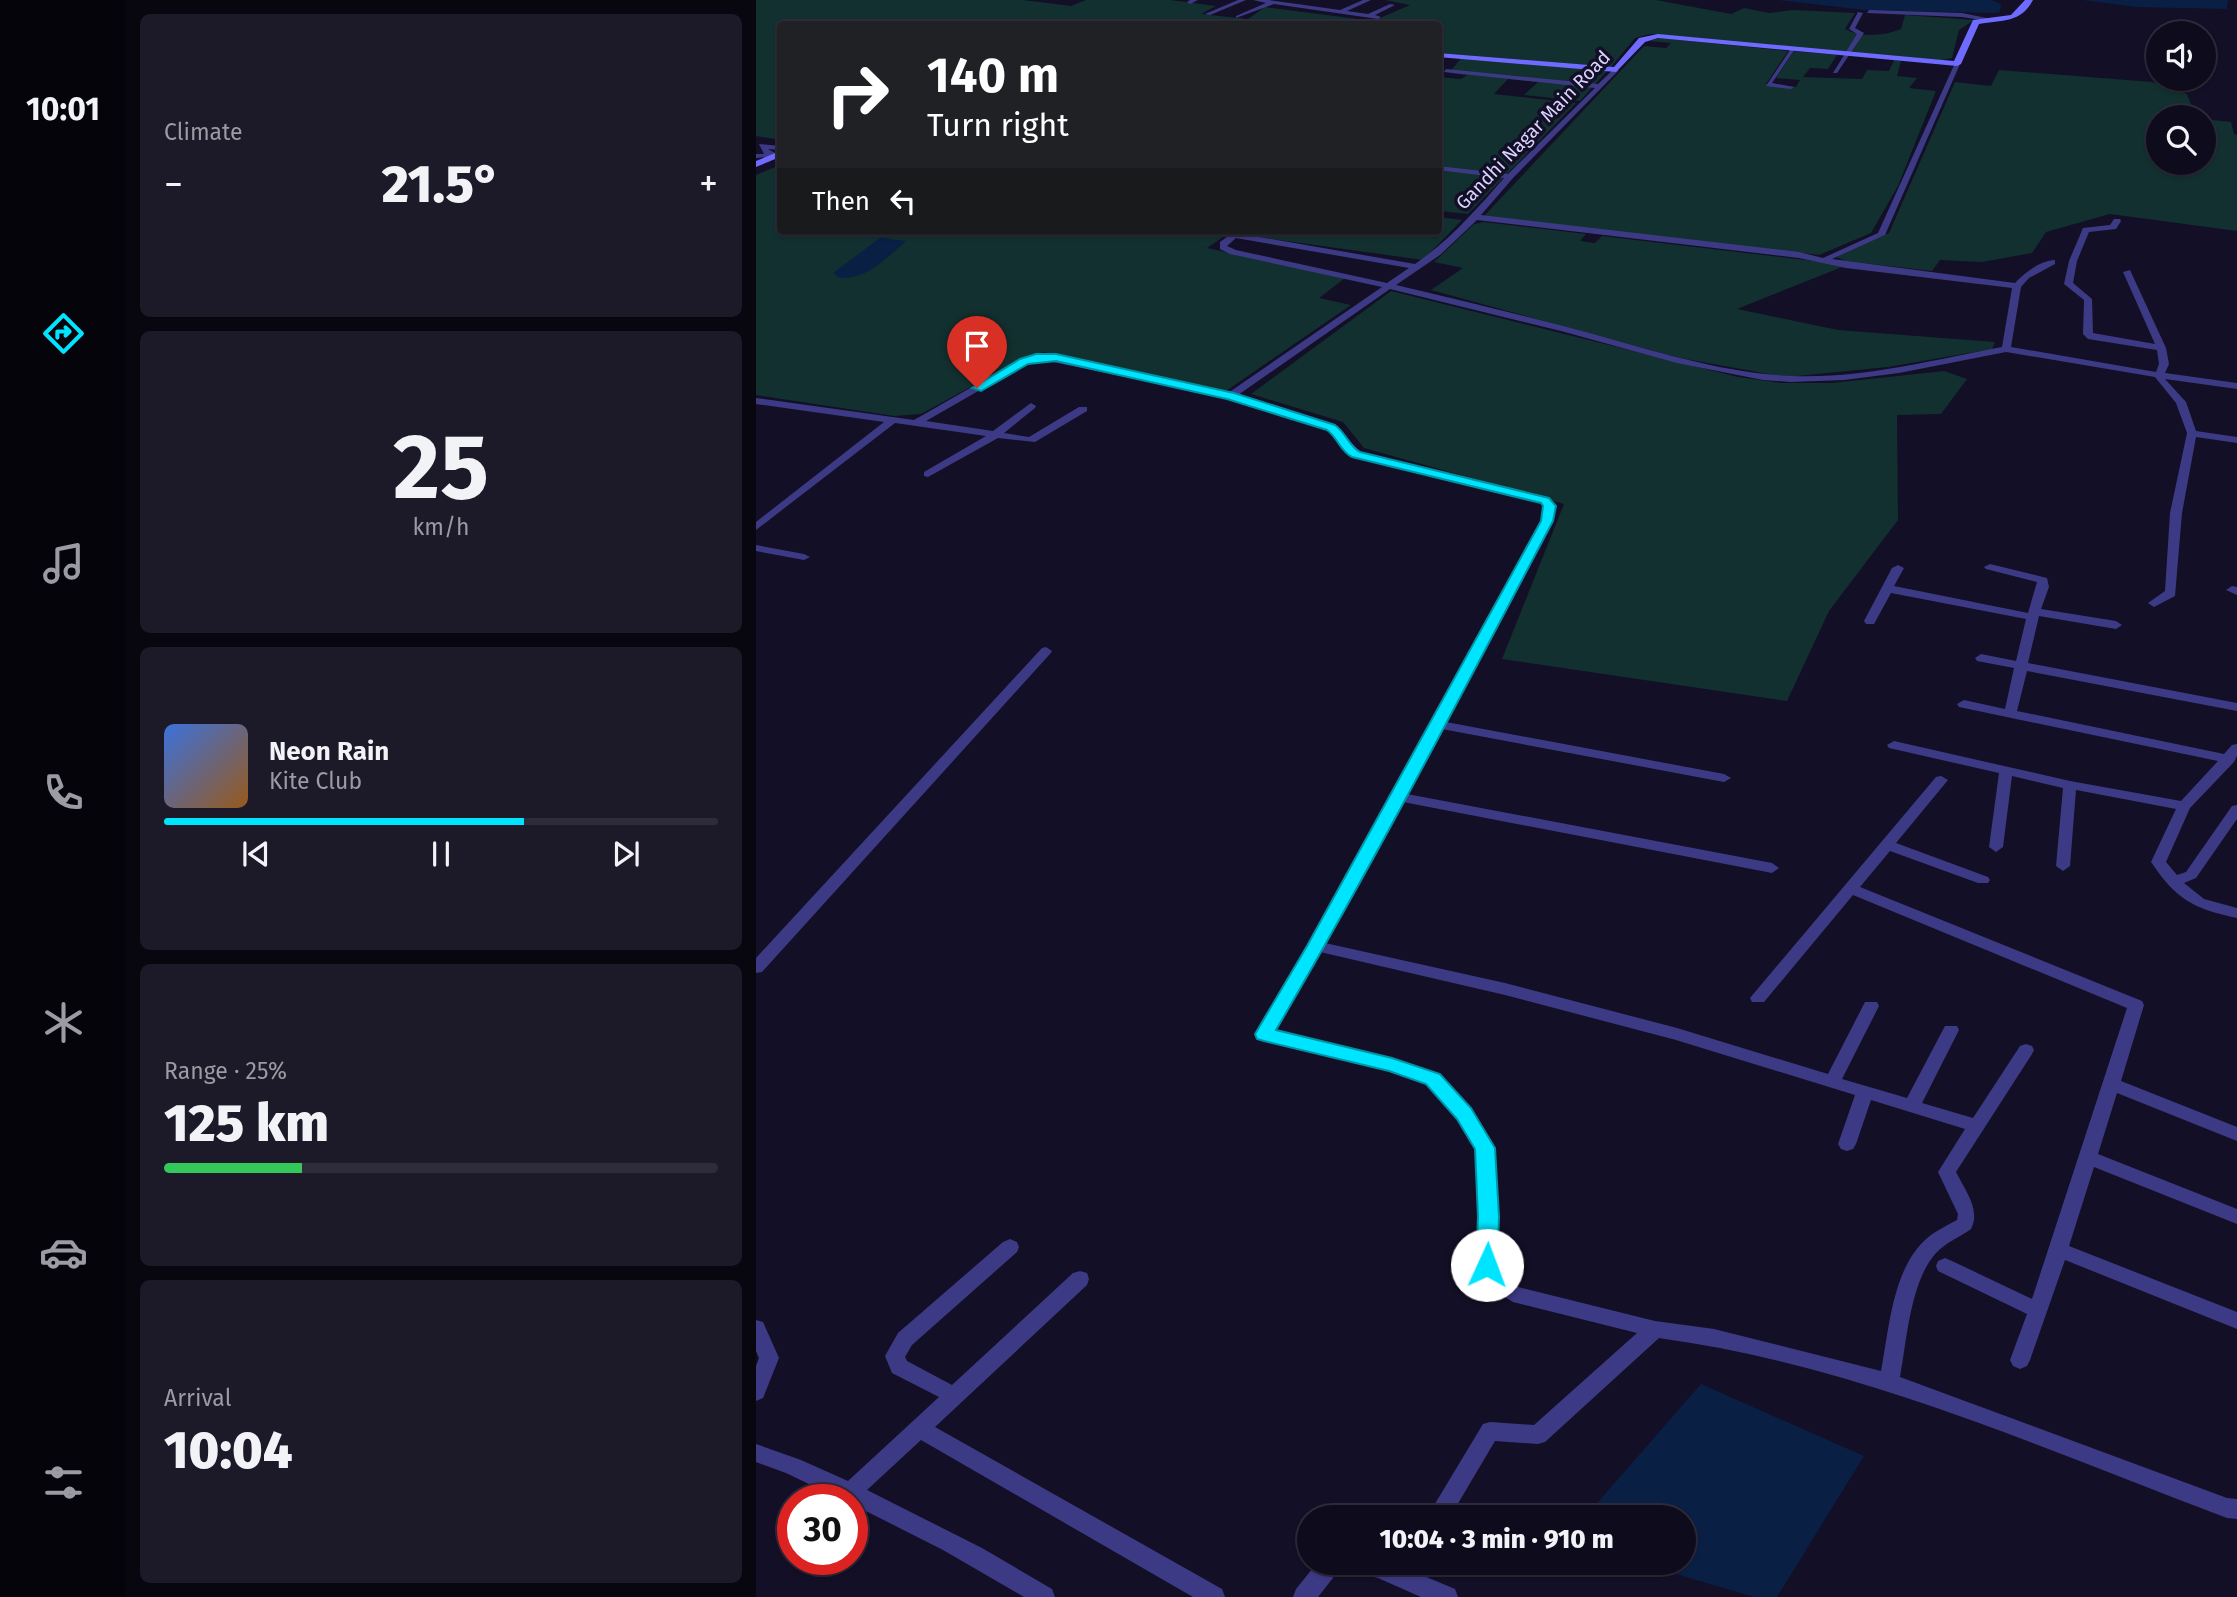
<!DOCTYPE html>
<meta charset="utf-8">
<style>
:root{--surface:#0e0b1c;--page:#1c1929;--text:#f1f3f6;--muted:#9b9ba3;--line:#2e2b3b;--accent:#00e5ff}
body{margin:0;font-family:"Fira Sans",sans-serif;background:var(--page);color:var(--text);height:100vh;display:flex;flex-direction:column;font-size:26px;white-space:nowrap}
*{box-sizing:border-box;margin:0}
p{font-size:23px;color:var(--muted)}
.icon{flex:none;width:38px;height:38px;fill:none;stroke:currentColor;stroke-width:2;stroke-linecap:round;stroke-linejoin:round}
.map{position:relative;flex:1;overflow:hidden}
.details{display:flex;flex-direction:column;gap:14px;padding:14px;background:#08060f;width:630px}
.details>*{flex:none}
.top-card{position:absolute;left:21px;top:21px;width:665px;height:214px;border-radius:7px;box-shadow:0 2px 5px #0004,0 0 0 2px var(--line);background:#202124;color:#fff;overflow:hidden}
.fabs{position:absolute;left:1390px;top:21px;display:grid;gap:14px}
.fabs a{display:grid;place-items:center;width:70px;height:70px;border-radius:50%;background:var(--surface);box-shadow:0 2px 5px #0004,0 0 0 2px var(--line);font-size:35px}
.speed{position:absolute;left:21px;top:1484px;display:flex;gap:14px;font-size:35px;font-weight:700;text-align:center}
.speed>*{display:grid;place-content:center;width:91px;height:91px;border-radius:50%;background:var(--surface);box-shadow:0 2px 5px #0004,0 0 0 2px var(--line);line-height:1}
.speed .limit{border:10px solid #d22;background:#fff;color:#111}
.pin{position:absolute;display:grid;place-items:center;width:60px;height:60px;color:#fff;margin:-72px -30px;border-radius:50% 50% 50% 0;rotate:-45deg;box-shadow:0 0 7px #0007}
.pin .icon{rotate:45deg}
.me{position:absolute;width:77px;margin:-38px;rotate:2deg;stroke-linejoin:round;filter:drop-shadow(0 0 5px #0008)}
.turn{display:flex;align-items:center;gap:24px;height:147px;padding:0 35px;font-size:32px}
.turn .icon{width:91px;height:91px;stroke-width:2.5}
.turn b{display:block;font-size:49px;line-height:60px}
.then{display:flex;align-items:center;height:66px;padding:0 35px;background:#0003;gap:14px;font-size:26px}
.big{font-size:52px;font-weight:800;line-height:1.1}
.details .widget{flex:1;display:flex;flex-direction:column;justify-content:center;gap:10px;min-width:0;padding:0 24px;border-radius:10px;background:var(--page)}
.details .dial{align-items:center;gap:0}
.dial b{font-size:91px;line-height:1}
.song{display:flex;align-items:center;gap:21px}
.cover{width:84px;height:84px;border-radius:10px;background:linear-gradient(135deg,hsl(220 70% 55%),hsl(30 70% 35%))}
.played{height:7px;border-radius:4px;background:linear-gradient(90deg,var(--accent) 65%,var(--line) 65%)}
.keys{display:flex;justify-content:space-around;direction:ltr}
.heat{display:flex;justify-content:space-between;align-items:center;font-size:38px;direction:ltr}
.charge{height:10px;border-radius:5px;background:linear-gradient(90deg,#34c759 25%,var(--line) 0)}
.trip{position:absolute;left:541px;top:1505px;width:399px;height:70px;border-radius:35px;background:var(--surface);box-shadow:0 2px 5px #0004,0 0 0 2px var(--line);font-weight:800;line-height:70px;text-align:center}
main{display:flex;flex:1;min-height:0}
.dock{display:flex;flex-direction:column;width:126px;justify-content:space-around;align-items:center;background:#06040b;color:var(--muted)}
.dock .icon{width:49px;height:49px}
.dock .on{color:var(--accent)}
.dock b{font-size:32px;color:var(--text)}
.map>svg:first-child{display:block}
.green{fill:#12302f}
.water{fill:#0a1f44}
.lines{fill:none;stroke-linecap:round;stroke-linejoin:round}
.street{fill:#3d3a85;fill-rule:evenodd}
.secondary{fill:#6f6bff;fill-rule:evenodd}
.route{fill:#00e5ff;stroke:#0095a6;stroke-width:2}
.labels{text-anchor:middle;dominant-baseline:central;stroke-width:7;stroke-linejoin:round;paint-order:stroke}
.far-street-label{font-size:19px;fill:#d9d4ff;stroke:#130f26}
</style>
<main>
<nav class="dock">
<b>10:01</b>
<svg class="icon on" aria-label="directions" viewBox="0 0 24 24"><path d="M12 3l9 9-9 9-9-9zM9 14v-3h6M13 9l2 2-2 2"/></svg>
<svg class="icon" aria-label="music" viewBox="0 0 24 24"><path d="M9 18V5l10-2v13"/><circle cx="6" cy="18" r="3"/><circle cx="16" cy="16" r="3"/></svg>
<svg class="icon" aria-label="phone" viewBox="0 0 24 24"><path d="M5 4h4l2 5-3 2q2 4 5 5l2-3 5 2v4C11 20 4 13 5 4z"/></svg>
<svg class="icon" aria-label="climate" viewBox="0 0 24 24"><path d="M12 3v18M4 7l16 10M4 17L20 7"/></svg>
<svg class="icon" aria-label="car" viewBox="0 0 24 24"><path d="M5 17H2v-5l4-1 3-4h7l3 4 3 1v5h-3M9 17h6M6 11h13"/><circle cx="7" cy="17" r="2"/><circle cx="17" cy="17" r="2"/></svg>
<svg class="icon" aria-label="filters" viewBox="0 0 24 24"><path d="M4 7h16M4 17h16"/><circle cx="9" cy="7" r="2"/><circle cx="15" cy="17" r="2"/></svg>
</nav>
<section class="details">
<div class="widget"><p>Climate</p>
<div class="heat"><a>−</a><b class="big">21.5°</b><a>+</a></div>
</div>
<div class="widget dial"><b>25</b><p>km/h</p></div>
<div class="widget">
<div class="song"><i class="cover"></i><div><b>Neon Rain</b><p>Kite Club</p></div></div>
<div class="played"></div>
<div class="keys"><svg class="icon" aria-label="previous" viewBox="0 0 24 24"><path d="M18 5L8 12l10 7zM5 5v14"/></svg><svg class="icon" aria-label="pause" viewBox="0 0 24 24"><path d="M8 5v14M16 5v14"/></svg><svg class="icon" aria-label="next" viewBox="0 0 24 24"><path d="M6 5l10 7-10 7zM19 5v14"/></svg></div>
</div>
<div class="widget"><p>Range · 25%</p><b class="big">125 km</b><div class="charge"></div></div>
<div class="widget"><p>Arrival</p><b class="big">10:04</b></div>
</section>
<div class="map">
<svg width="1481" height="1597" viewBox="0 0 1481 1597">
<rect width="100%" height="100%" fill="#130f26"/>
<path class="green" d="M0,0H267L315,6L330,0H414L460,6L445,14L492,19L509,7L617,21L654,5L629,0H900L975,14L988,8L1013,13L1037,10L1099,13L1089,29C1106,38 1127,36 1145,29L1149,15L1218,20L1203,30L1196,58L1185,60L894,34L879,38L855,67L683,53L682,24H24V136L20,139L0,136Z
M904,38L1032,51L1010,84L1040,87L1044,80L1020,78L1038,51L1081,55L1072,69L1054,68L1047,77L1106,79L1111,70L1133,71L1138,60L1145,61L1141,76L1161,78L1153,88L1180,91L1142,186L1115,233L1063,255L728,216L888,46L910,48L915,43L893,41Z
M706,57L851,71L824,101L768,95L782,82L752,79L738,94L820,103L712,214L683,211L682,77L705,79L711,75L693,73Z
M1243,70L1396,82L1431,94L1440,117H1402V163H1447V119L1475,122L1478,134L1481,135V231L1354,214L1290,232L1276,253L1226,262L1184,260L1176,271L1090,261L1080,257L1133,233L1199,82L1235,86Z
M24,165V231H682L683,217L706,220L667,260L473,233L451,248L589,278L563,298L595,305L470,391L288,352L273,355L165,414L138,416L0,395V175Z
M728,222L830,234L824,241L839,243L846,236L1066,262L1086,267L981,309L1082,330L1239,342L1236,349L1132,367L1030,377L924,358L675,290L707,268L678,262L718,224Z
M635,291L982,377L1025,383H1076L1188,371L1211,379L1185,414L1141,415L1142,520L1073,611L1031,701L746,659L808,504L608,448L587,422L495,394Z"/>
<path class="water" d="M1021,0H1235L1245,4L1244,12L1238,13L1109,10Z
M1327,0H1472L1471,9L1380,7Z
M124,238L150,241C132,257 107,283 82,277L77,273Z
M945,1384L1108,1456L1021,1597H998L883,1563H928V1517H829Z"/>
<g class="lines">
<path class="street" d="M434,0H442L434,4L431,2Z
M482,0H490L454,15L449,14Z
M497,0H513L584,10L607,0H615L591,11L612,14L634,4L639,5L619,15L625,17L622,19L518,4L480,18V16L510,3Z
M1113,10L1206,13L1235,19L1232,21L1206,17L1111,13Z
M1102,12L1107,13L1099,28L1108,33L1081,73H1077L1101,34L1093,29Z
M1036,47L1039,49L1016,83L1038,87L1035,89L1010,86Z
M1199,63L1204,64L1129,235L1076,259L1259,283C1268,273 1285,260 1299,260V264L1273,278L1265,287L1255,347L1400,372L1403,364L1401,350L1332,339L1327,334L1328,300L1308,284L1313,261L1327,228L1354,225L1358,219H1364L1365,221L1360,229L1333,232L1321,261L1317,283L1336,299L1337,333L1399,344L1367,272L1374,270L1410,348L1413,364L1409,373L1481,383V389L1409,379L1430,402L1440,431L1481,437V443L1440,437L1426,513L1419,596L1398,607L1392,603L1409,591L1414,513L1431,433L1420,403L1399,377L1250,352L1143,373L1088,380L1035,382L1007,380L921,363L805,331L634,289L482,395L579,426L604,452L793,498L800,506L797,521L690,722L968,774L975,778L968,782L686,729L651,794L1016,863L1023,868L1016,873L647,802L569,943L749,983L921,1028L1072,1074L1109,1002H1121L1123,1006L1086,1079L1151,1098L1189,1026H1201L1203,1030L1166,1103L1217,1118L1264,1046L1270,1044L1276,1046L1278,1050L1276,1054L1200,1172C1209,1190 1225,1210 1215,1229C1204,1237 1189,1243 1180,1253C1154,1282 1151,1340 1144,1377L1471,1498L1481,1499V1519L1471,1518C1286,1448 1100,1365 903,1338L789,1442L782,1444L739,1441L694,1517H671L727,1424L734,1422L778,1425L881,1333L757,1302L731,1286L722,1266L724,1217L720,1149L702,1119L671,1083L634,1071L508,1040L502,1038L500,1034C598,864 692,694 785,521L788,506L785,502L596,456L571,430L472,398L287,360L271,363L170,421L237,431L275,403L280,406L279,408L248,433L273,437L323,407H331V411L279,442L242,438L172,477L168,476V472L230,436L139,423L0,530V522L128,422L0,404V398L158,420L265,359L287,354L472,393L626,287L474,254L464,249V242L479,231H488L486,234L659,264C694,240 721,209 748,178L682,170V166L752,174L839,88L688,72L690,69L842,84L858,69L863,70L757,178L725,215L1043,252L1067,258L1122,233ZM721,220L1043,258L1090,268L1256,288L1246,347C1176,360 1106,379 1035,376C967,373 902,352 837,334C772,316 706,301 640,285L684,255ZM480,238L653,268L631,283L480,250L471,246ZM564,952L749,995L920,1040L1099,1095L1082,1144L1085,1149L1091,1151L1097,1149L1100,1144L1115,1100L1209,1129L1182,1172L1202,1214L1201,1220C1190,1226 1177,1232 1168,1241C1136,1272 1133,1330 1125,1371L958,1329L899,1321L762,1287L745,1274L740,1266L742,1217L738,1148L714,1109L683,1075L636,1059L518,1031Z
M3,144L24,146V150L12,149L24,156L0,158V154H8Z
M0,545L48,554L54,557L48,560L0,551Z
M1234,564L1291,578L1293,587L1285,609L1360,621L1366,625L1360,629L1283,616L1272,663L1481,703V711L1271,671L1261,711L1468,754L1476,745L1481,744V756L1478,762L1434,808L1410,862L1421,875L1430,872L1476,806L1481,805V819L1440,878L1428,883L1448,899L1481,908V918C1436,908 1421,900 1395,862L1420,809L1320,790L1314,866L1307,871L1300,866L1307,788L1256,776L1247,847L1240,852L1233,847L1243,773L1133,748L1131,745L1138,741L1314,781L1425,801L1462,761L1203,707L1201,704L1208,700L1249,709L1258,668L1221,661L1219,658L1225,654L1260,661L1270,619L1135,593L1118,624H1110L1108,621L1136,568L1142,565L1148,568L1138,586L1272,613L1281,582L1230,569L1228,567Z
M1476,586L1481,587V595L1470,590Z
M290,647L296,651L294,654L6,972L0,973V958L286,648Z
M1185,776L1192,780L1140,843L1232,877L1234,880L1232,883H1222L1134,851L1104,887L1386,1001L1388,1005L1365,1081L1481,1127V1141L1361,1093L1342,1154L1481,1209V1224L1338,1167L1313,1246L1481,1312V1329L1309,1260L1274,1360L1271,1366L1264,1369L1257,1366L1254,1360L1271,1314L1182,1271L1180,1266L1182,1261L1189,1258L1196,1261L1276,1299L1371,1008L1097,895L1008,1002H996L994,998L1180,777Z
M254,1239L261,1242L263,1247L261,1252L156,1345L149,1357L151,1361L196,1385L317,1273L324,1271L331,1273L333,1279L331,1285L179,1427L466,1589L469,1597H437L165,1440L111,1490L226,1548L296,1589L299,1597H268L187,1550L96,1504V1500H86L30,1473L0,1462V1444L45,1460L92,1481L183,1397L136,1373L129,1356L142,1333L247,1242Z
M0,1320L7,1322L23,1358L7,1398L0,1401V1366L3,1358L0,1351Z
M561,1563H636L642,1565L643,1563H666L661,1573L699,1589L702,1597H665L622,1578L591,1570L590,1567L589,1570L580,1574L562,1597H537L540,1589Z"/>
<path class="secondary" d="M1269,0H1277C1265,23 1246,20 1223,24L1205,64L1201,66L902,38L889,42L860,72L682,57V53L858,67L883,38L902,34L1198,61L1217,20L1255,15Z
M24,151V157L0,167V161Z"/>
</g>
<path class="route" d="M280,354H300L478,393L579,425C590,433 593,446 604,452L793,498L800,506L797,521C707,692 618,863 520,1030L636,1058L684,1074L715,1108L739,1148L743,1217L741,1265L738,1272L731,1274L723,1272L720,1265L722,1217L719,1149L701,1119L670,1084L633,1071L508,1041L501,1039L499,1034L551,946L785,521L787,506L785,503L596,457C584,451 582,438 571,430L471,399L300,361L272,364L225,391L216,388L264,359Z"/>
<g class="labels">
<g class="far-street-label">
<text transform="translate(777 130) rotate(-46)">Gandhi Nagar Main Road</text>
</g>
</g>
</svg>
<div class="fabs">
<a><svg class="icon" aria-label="sound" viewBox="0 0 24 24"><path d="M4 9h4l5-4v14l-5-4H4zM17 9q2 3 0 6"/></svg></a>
<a><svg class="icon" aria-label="search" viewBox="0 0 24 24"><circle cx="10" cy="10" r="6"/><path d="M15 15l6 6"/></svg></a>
</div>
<div class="speed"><div class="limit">30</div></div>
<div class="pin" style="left:221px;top:388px;background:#d93025"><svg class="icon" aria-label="arrive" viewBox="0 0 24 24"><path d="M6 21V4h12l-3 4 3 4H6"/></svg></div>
<svg class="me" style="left:731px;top:1265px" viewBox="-20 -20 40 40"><circle r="19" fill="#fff"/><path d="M0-13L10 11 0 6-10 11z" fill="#00e5ff"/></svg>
<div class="trip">10:04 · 3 min · 910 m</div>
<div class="top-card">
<div class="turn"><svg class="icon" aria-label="right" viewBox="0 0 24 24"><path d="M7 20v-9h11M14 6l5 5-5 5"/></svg><div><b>140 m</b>Turn right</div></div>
<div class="then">Then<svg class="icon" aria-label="left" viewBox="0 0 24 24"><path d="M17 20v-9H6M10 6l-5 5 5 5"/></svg></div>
</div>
</div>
</main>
